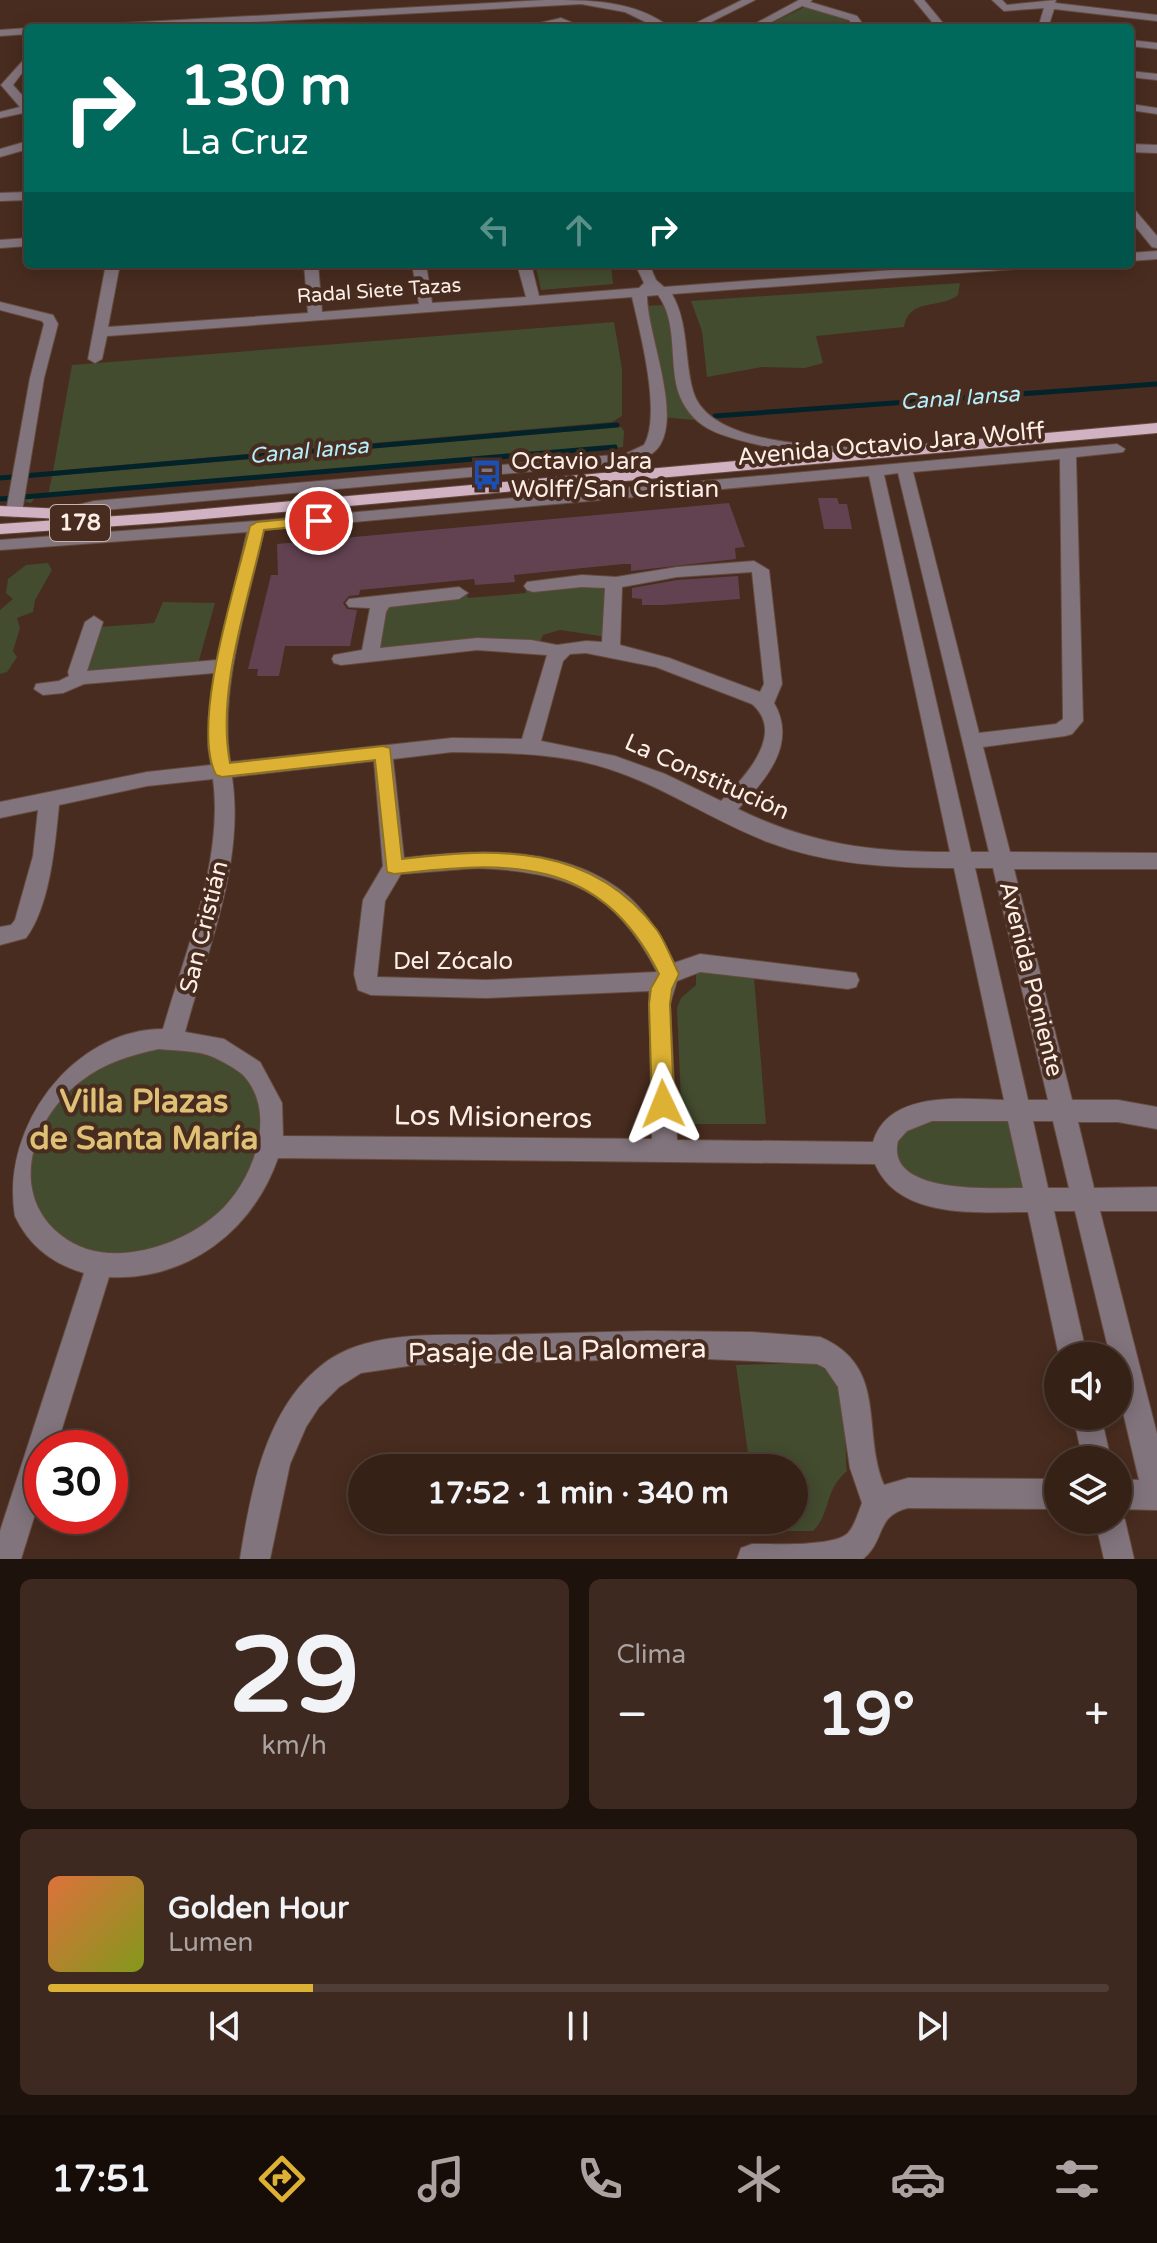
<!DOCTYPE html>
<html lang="es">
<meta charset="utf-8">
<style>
:root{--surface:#362117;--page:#3d2920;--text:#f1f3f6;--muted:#aaa3a1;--line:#503e36;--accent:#ddb133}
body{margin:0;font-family:"Varela Round",sans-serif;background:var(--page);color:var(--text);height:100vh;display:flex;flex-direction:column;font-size:30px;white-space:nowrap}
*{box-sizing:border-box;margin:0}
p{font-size:26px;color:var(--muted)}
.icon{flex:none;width:44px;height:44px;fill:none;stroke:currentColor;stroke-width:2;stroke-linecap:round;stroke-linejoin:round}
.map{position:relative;height:1559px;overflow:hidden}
.side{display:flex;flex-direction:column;gap:20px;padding:20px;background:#1e120d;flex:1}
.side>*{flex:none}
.guide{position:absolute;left:24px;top:24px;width:1110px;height:244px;border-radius:8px;box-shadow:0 4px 20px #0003,0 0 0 2px var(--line);background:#00695c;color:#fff;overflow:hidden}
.tools{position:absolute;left:1044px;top:1342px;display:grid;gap:16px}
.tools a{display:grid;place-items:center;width:88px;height:88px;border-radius:50%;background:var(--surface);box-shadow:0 4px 20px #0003,0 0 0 2px var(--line);font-size:40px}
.speed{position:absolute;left:24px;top:1430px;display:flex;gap:16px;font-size:40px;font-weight:700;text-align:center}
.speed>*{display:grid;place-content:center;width:104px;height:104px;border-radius:50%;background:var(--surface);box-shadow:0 4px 20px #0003,0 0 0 2px var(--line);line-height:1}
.speed .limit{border:12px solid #d22;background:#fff;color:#111}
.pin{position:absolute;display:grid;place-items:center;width:68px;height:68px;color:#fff;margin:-34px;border:4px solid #fff;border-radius:50%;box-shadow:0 2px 8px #0007}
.me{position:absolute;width:88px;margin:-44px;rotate:358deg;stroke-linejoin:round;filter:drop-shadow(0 0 6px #0008)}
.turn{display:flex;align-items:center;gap:28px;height:168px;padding:0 24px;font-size:36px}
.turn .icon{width:104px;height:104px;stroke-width:2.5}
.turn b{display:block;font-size:56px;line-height:68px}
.lanes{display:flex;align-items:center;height:76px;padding:0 24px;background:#0003;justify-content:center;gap:40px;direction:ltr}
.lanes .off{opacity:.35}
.big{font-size:60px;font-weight:800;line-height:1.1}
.side .tile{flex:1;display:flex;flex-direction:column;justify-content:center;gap:12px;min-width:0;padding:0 28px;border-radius:12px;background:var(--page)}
.side .dial{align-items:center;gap:0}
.dial b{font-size:104px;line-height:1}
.song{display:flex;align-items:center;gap:24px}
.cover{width:96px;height:96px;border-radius:12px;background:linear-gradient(135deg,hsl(20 70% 55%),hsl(70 70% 35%))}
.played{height:8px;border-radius:4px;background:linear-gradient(90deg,var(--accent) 25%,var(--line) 25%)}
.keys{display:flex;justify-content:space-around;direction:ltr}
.heat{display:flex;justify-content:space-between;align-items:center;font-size:44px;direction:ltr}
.side .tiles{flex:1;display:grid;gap:20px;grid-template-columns:1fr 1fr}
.tile:last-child{grid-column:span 2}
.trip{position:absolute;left:348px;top:1454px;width:460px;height:80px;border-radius:40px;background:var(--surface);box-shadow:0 4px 20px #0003,0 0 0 2px var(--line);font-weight:800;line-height:80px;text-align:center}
.dock{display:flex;height:128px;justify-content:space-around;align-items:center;background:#160d09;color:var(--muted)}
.dock .icon{width:56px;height:56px}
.dock .selected{color:var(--accent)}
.dock b{font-size:36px;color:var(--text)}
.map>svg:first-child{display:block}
.green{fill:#434c2f}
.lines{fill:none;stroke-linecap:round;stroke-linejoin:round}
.stream{stroke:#03232a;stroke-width:5}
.building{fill:#624250}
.minor-casing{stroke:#654b3f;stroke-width:2}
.major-casing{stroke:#654b3f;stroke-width:2}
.minor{fill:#82747c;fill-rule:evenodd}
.major{fill:#d0b2c3;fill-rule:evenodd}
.route{fill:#ddb133;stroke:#907321;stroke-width:2}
.labels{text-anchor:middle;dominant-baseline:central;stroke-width:8;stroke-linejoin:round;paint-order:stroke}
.far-street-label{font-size:20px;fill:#fdeee7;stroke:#482c1f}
.far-water-label{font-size:22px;font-style:italic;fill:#b4effe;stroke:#482c1f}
.shield{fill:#482c1f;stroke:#c7b4ab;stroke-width:2}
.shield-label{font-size:22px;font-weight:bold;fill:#fdeee7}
.street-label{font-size:24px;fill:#fdeee7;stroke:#482c1f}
.poi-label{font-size:24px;fill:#fdeee7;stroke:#482c1f;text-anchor:start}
.near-street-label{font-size:28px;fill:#fdeee7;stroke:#482c1f}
.near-neighbourhood-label{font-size:32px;font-weight:bold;fill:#dfc176;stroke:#482c1f}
</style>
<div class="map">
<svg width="1157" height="1559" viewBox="0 0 1157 1559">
<rect width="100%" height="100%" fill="#482c1f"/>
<path class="green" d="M805,7L846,19L853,28H761Z
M564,264H611L613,284L541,290L536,268Z
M960,283L958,295C939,310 909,297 904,327L816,336L823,363L805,368L762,367L707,377L702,331L691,301Z
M662,305L668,311L680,386L706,421L661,417L646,312L648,306Z
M614,322L622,369V416L612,422L53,471L72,365Z
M621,427L624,431L623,447L112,490L35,498L31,503L26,502L25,499L48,495L52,476Z
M48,563L52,570L35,600L33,612L17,618L20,628L13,651L17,657L7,672L0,674V610L13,599L6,593L8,579L26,565Z
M605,582L607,637L560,630L543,635L539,645L376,653L386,605L461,594H467L468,598L526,593V589L532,587Z
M163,602L215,603L198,664L86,674L98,627L154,623Z
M696,968L754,977L766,1124H682L677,1008L681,998L696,985Z
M145,1047L203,1049L239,1069L255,1091L265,1130L241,1197L192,1238L137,1255L88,1252L57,1236L36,1210L26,1178L36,1128L78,1077Z
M1007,1115L1024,1194H954L896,1170L895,1131L908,1122Z
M812,1363C851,1374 844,1437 847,1471C824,1490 831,1514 813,1531H755L754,1520H794V1468H750L736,1365Z"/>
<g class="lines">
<path class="stream" d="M715,416L1157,384
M0,478L617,425
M0,499L615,447"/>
</g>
<path class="building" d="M818,498H837L839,504H847L852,529H824Z
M729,503L745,547L735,548L736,559L631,571V564H623L514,575L515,582L475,585L474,579L360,590L359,595L349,596L343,603L347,609L357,610L350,646H285L279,676H257L258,669H248L271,575H278L277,544Z
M738,576L740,599L663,605H642V599L632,598V588L677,580Z"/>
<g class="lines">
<g class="minor-casing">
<path id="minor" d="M545,0C589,0 635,0 671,28H658L625,12L581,4L143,28H82L87,25Z
M742,0H755L699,28H686Z
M799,0H812L810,2L857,16L866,28H856L849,20L802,6L760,28H747Z
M914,0H924L947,28H937Z
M992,0H1002L1007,5L1056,0L1055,3L1157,15V21L1054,9L1048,28H1038L1044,8L1004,11Z
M561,18L585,28L560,24L534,28L531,25Z
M28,28V34L0,36V30Z
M1130,40L1157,43V49L1130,46Z
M28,55V65L13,85L28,102V112L0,118V112L20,107L1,85Z
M1130,71L1157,74V80L1130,77Z
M1130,104L1157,108V114L1130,110Z
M28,141V149L0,157V149Z
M1130,144L1157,145V153L1130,152Z
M28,192V200L0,201V193Z
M1130,208L1134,209L1157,236V248L1152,247L1130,220Z
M28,238V246L0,248V240Z
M1157,251V259L1130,261V253Z
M106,264H120L108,327L308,313L304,264H318L322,312L419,304L412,264H426L432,303L526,297L517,264H531L539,296L639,288L644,283L635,264H649L656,280L664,287L974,264H1036L1029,268L672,294C689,324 684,359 693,391C709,447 826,445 873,449L879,451V457C848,464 737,445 709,429C694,421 683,407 678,391C669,361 678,322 658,295L647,296C647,333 681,411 660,445C654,455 644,458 634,462L94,511L63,519L55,514L57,510L94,501L625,454L644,445C662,414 640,332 632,297L107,336L102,359L95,363L88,359Z
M0,302L53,315L58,324L44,378L22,512L14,517L6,512L30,378L44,324L42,321L0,310Z
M1117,444L1125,449L1123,452L1076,457L1083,721L1072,734L1065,736L983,747L1010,852L1157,853V869H1014L1072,1100H1118L1157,1107V1129L1118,1122H1078L1094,1188L1157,1187V1211H1100L1157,1434V1510L1118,1509L1125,1520L1134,1559H1104L1095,1520H1118V1479L1139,1480L1118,1391V1356H1110L1075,1211H1054L1087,1356H1059L1028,1212C979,1212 899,1220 875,1164L278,1158C253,1230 188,1281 109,1277L56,1448H42V1492L21,1559H0V1531L84,1273C53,1264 29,1246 15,1216C0,1126 74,1029 163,1029C185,952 224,860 213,779L147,786L59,805C55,845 50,906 26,938L0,945V927L11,925L15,920L33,856L38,810L0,818V802L147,772L211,765L208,746L214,673L84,684L63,693L43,695L34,689L36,684L59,681L69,676L68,672L85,622L94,616L103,622L87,671L217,660L247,532L0,550V540L257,521ZM1060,459L1063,719L1056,724L979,733L913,472ZM898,473L989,852H971L884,475ZM869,476L950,852C871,852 809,844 738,809C765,781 798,744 774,703L782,684L769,570L754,561L677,567L616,577L582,575L527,582L524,586L527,590L533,592L582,587L605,588L602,642L586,641L557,645L531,640L477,638L380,648L386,612L389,607L459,599L468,593L459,587L349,599L346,603L349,607L370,608L362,650L334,655L332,659L334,663L341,665L477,650L547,655L522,739L452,738L230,762C219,686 248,605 264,530ZM752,572L764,684L760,692L669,658L620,645L622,587L677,577ZM586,653L656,667L752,704C787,734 743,779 721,801L665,774L615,756L541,741L563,661L570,654ZM452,752C504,753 558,752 609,769C665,787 713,821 768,842C828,865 890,868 954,868L1004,1100C962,1099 888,1090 873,1142L677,1140L670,1004L677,981L700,972L848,989L856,987L859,980L856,973L700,954L674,963C662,939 649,915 629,897C568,844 478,849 404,858L393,759ZM374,761L383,866L363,900L354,974L358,990L371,995L486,998L649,991L652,1139L283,1136L282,1103L260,1062L224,1039L185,1032C207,951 245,862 232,777ZM477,868C567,872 614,889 657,972L486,980L377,977L385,901L401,874ZM975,868H993L1048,1100H1028ZM159,1049C175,1051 198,1050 213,1057C222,1061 237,1069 244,1076C279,1115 252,1183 218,1213C180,1247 107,1271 62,1236C6,1193 33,1117 81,1081C104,1063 131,1055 159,1049ZM932,1121H1008L1023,1188C993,1188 885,1195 898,1141L907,1131ZM1033,1121H1053L1069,1188H1048Z
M649,1331L752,1332L820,1337C889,1366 861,1431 884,1485L908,1478L1058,1479V1509L908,1508C875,1516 886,1540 863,1559H737L741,1548L752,1544C772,1544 835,1547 848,1533C855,1525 858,1513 862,1503L850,1468L838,1387L825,1368L817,1364L684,1358L415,1365L361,1373L339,1387L319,1407L306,1427L290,1464L270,1559H240C250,1495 264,1415 316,1370C329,1358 346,1349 364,1344C403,1333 450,1335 491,1335C544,1334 596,1332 649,1331Z
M1073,1416H1101L1111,1460H1083Z"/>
</g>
<g class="major-casing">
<path id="major" d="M1157,423V433L160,523L0,534V524L160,513Z
M0,506L64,509L72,514L64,519L0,516Z"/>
</g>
<use href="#minor" class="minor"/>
<use href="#major" class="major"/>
</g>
<path class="route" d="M319,516L327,521L324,524L264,530C248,602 216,690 230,763L383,746L390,748L402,859C497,847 593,844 657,930C666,943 672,960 679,974L672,989L670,1004L674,1104L671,1110L663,1113L655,1110L652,1104L649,1004L651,988L659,974C600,855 508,861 394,874L387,872L375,760L222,777L216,775C190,725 236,583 250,526L257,522Z"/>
<defs>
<g id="bus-bare" transform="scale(2.4)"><path d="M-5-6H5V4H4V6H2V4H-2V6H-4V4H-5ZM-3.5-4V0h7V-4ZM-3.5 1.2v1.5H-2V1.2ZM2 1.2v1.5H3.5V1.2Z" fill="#1a4fb4" stroke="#482c1f" stroke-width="2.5" paint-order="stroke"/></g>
</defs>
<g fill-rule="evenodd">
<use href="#bus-bare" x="487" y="475"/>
</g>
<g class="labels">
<g class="far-street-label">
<text transform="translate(379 291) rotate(-4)">Radal Siete Tazas</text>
</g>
<g class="far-water-label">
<text transform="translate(960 398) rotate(-4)">Canal Iansa</text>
<text transform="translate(309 451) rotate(-5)">Canal Iansa</text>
</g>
<rect class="shield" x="50" y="505" width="60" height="36" rx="6"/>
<g class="shield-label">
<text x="80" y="523">178</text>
</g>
<g class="street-label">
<text transform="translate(891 444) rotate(-5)">Avenida Octavio Jara Wolff</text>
<text transform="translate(707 777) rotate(24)">La Constitución</text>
<text transform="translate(204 927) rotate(-76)">San Cristián</text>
<text x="453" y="961">Del Zócalo</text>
<text transform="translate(1031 979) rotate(76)">Avenida Poniente</text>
</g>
<g class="poi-label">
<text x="511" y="461">Octavio Jara<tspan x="511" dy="28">Wolff/San Cristian</tspan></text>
</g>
<g class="near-street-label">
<text transform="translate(493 1117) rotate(1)">Los Misioneros</text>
<text transform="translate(557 1351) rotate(-1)">Pasaje de La Palomera</text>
</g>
<g class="near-neighbourhood-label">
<text x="144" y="1102">Villa Plazas<tspan x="144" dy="37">de Santa María</tspan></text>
</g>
</g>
</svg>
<div class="tools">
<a><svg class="icon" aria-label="sound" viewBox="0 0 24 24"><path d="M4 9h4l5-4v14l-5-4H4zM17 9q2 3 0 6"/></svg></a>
<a><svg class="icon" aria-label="layers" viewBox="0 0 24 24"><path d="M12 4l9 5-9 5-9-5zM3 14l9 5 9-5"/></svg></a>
</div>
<div class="speed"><div class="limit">30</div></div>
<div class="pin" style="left:319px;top:521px;background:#d93025"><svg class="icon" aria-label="arrive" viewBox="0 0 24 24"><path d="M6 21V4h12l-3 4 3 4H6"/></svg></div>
<svg class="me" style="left:663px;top:1104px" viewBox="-20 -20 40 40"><path d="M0-17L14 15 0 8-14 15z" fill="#ddb133" stroke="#fff" stroke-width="4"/></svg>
<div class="trip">17:52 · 1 min · 340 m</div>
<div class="guide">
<div class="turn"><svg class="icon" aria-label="right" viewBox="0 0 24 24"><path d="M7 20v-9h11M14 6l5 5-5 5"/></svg><div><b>130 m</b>La Cruz</div></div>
<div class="lanes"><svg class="icon off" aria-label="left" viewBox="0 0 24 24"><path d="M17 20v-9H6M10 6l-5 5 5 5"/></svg><svg class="icon off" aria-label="ahead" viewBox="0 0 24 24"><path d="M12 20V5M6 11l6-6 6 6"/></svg><svg class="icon" aria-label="right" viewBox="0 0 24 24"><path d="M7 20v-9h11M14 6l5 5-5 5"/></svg></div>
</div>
</div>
<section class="side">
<div class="tiles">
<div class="tile dial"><b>29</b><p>km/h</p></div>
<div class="tile"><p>Clima</p>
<div class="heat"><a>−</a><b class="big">19°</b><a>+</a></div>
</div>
<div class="tile">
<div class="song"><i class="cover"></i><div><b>Golden Hour</b><p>Lumen</p></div></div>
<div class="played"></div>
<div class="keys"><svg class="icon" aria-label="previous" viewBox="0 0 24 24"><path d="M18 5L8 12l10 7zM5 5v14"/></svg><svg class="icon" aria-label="pause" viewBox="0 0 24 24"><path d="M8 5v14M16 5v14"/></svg><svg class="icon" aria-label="next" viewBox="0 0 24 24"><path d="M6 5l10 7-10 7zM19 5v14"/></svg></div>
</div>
</div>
</section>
<nav class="dock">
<b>17:51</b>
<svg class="icon selected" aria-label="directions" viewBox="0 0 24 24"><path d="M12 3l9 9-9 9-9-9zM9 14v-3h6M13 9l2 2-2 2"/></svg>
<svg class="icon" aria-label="music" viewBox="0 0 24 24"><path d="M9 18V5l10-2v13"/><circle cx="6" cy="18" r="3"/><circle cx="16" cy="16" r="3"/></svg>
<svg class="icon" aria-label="phone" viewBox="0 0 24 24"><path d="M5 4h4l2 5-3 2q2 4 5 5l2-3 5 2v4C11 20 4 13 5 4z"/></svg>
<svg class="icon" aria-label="climate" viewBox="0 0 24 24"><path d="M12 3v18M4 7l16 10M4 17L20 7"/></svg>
<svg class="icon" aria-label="car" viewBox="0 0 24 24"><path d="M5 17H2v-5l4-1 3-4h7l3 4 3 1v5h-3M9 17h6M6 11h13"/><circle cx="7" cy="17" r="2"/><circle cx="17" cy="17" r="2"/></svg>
<svg class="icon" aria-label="filters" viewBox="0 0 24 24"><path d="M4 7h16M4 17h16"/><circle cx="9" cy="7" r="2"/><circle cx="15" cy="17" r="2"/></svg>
</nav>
